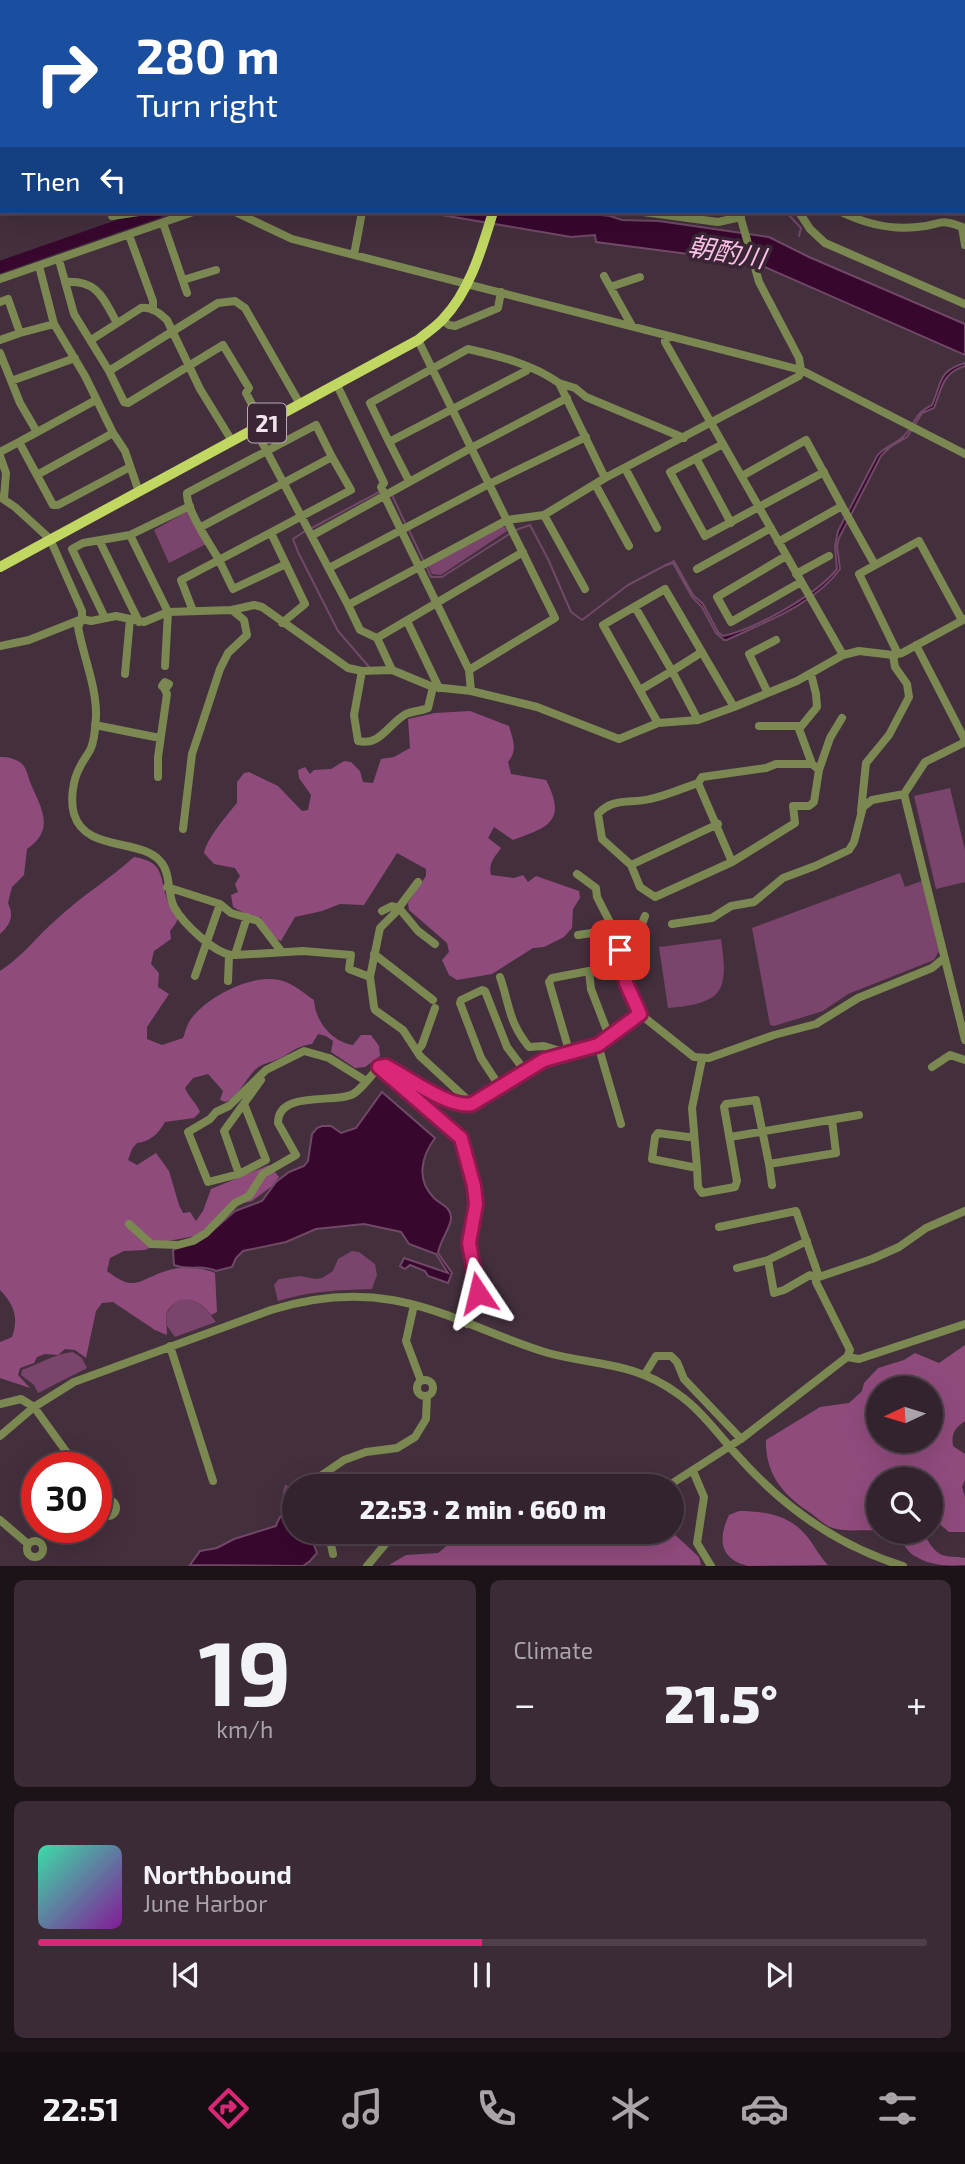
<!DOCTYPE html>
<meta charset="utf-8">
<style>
:root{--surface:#33232e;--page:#3b2b36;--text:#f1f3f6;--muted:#a9a4aa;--line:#4e404a;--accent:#db2777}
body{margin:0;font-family:"Exo 2","Noto Sans JP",sans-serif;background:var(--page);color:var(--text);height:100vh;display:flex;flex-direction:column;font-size:26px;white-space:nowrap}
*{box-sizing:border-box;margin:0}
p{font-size:23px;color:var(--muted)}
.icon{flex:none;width:38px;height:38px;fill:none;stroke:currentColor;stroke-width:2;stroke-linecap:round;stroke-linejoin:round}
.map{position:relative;height:1566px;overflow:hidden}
.drawer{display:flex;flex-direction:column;gap:14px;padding:14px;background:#1c1319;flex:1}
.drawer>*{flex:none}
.guide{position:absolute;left:0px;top:0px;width:966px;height:214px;box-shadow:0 7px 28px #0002,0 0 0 2px var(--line);background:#1a4fa0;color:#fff;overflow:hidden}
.needle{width:46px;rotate:266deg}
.fabs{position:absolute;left:866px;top:1376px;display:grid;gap:14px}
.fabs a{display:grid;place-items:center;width:77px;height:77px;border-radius:50%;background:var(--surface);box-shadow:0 7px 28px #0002,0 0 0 2px var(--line);font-size:35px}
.speed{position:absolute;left:21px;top:1452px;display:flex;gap:14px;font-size:35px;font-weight:700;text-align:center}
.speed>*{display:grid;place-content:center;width:91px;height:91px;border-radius:50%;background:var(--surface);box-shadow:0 7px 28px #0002,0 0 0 2px var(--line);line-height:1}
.speed .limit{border:10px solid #d22;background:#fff;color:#111}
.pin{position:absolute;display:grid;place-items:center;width:60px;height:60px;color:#fff;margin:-30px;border-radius:14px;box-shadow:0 4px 10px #0006}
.me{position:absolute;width:77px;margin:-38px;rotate:350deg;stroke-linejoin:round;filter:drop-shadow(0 0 5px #0008)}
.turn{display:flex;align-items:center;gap:24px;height:147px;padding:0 21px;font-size:32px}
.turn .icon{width:91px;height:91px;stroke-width:2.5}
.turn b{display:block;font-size:49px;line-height:60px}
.then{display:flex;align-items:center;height:66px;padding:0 21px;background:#0003;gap:14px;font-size:26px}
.big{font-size:52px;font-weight:800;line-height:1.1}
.drawer .card{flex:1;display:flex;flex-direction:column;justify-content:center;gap:10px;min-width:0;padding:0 24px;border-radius:10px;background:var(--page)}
.drawer .dial{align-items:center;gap:0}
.dial b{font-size:91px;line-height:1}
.song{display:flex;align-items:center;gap:21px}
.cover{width:84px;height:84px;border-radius:10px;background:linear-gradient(135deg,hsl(160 70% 55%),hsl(290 70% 35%))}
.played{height:7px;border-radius:4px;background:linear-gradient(90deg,var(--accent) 50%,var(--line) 50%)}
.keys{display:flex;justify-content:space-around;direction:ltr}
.heat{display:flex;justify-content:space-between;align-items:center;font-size:38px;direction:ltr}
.drawer .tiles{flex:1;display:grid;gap:14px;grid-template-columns:1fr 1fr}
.card:last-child{grid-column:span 2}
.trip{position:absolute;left:282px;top:1474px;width:402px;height:70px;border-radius:35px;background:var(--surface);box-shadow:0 7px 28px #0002,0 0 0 2px var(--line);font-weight:800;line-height:70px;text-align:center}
.dock{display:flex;height:112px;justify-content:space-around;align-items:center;background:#140e12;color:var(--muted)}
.dock .icon{width:49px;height:49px}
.dock .active{color:var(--accent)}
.dock b{font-size:32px;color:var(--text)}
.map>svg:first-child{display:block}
.green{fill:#7b446c}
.forest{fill:#904b7d;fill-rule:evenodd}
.water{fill:#38072e;stroke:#704967;stroke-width:2}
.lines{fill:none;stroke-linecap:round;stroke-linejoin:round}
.stream{stroke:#704967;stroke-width:2}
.river{stroke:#38072e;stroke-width:12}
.minor{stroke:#7b8851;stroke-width:8}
.major{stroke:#c0d862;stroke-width:10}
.route-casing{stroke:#8e194d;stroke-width:18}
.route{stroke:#db2777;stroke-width:12}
.labels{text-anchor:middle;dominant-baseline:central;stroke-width:7;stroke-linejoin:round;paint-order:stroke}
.shield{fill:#392533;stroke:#baaab4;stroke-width:2}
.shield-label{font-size:23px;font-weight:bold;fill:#f1e3ec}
.water-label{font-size:26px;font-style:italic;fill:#fbbfe8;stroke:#392533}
</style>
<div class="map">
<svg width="965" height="1566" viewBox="0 0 965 1566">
<rect width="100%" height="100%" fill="#442f3d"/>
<path class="green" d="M188,511L206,544L169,563L154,530Z
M500,527H505L507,531L441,575L432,574L428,566Z
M950,788L965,850V882L936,889L914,796Z
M900,873L905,887L922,881L939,951L934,960L848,994L823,1011L774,1026L770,1025L752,928Z
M721,939C729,992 723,1003 668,1008L659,947Z
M352,1251L359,1252L375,1264L377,1275L372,1289C339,1290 310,1291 278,1301L274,1285L279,1279L300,1276L316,1279L322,1278L333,1271L338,1259Z
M185,1298C200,1301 208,1311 216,1322L175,1337L167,1326L166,1314L175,1302Z
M73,1352L82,1358L87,1368L38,1393L34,1385L21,1375L22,1370C39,1364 54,1354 73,1352Z"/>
<path class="forest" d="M470,711L509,726C513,740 518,750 508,762L511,774L546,780C567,821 549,827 513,840L494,827L488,838L501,848C495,857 488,863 491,875L514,878L523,875L528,882L536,876L579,891L580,898L573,909L572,928L564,937L544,947L533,948L492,974L457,980L449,975L442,960L449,952L447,943L409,910L408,903L426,876V869L397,853L364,905L340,904L322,911L295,917L281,941L269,936L261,917H251L233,907L231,895L238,892L235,884L240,876L235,868L214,864L204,853C207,838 227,815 237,803V782L244,773L249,772L278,786L302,811L308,810L311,795L299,778L298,770L305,767L310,774L314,770L331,769L344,761L351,762L360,771L363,782L373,783L381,759L394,757L410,748L408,719L435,713Z
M0,757C8,757 14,758 21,763C26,767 28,775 30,782C41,808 56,829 27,849L24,875L12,887L8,903C14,916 11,924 0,934Z
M134,857C166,862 159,878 168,902C174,918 185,913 170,931L171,939L154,951L151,964L159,973L158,987L169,994L147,1027V1039L162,1045L183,1038C185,1033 186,1027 189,1022C204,997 257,970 286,982C296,986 305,994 314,1000C315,1021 332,1042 353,1045L361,1035H371L379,1046L380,1056L365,1067L355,1068L331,1052L333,1041L326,1036L318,1034L312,1044C293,1047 291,1054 276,1060C269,1063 263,1063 256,1069C245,1079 240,1095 226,1102L220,1100L223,1091L208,1074L193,1078L185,1088C189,1098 196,1102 200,1112L194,1118L165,1122C159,1133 150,1142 137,1143L132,1149L128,1160L137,1165L156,1153L169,1171L179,1205L183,1213L190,1212L196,1221L203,1211L211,1189L269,1165L279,1177L272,1186L252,1201L227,1207L210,1225L195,1236L163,1242L145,1250L124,1251L110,1258L107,1271C136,1293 137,1280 166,1271C180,1266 202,1267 215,1273L217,1312L211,1315C198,1298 178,1291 166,1314L167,1335L155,1330L113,1302L102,1303L96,1311L86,1358L75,1350L65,1349L58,1355L45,1354L37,1357L34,1363L20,1368L18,1375L30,1388L0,1378V1342L12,1337C19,1317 14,1305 0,1290V971C22,957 37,936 57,919C81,896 110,879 134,857Z
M965,1345V1421C955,1428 951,1433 953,1446L965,1454V1480L962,1487L965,1497V1532H949L931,1517V1479H878V1531H919C928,1537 930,1548 940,1554C948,1558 956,1556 965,1558V1565C946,1566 930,1566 913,1555C906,1550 902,1540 894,1536C874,1525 850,1535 830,1527C824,1524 817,1518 812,1514C784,1496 765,1475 766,1440L820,1407L849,1403L862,1391L864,1383L878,1368L904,1360L915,1353L939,1363ZM878,1388H931V1440H878Z
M739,1511C760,1511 785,1514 801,1530C812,1540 818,1555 828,1565L748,1566C719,1559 718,1538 729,1515Z
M456,1531H671L699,1557L701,1565H389L406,1555L438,1553L449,1544Z"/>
<path class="water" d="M424,212H576L610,216L622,220L659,221L769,237L809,257L965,324V355L758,264L756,257L742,261L596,242L595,235L571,237Z
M965,363V366C942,373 942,388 934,408L922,413L907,437L890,447L881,456L839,538L837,546L840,569C815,604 765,622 727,640H724L716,633L702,607L692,597L673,563L664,566L674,561L693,595L703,604L718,632L723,636C756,629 816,595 837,569L835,546L838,531L877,456C885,446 897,444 905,435C916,422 914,414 932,405C942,382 938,371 965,363Z
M382,1092L435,1138C421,1157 416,1180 434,1198C441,1205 450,1206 451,1217C452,1226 440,1240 438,1253L452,1273L448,1283L428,1276L425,1271L410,1265L405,1269L400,1266L404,1258L448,1273L436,1254L409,1244L401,1232L364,1224L316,1229L286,1242L243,1251L236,1258L232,1267L216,1271C203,1264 187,1271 174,1265L173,1250L210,1233L235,1211L262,1201L276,1182L289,1172L304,1166L308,1161L312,1134L317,1128L322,1126H331L341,1133L356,1128Z
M286,1486L294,1492V1531H309L317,1553L310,1561L303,1566L190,1565L200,1551L217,1548L234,1539L276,1526C281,1508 294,1512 284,1492Z"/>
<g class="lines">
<path class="stream" d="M786,212L801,228L799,236
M392,495L406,525
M310,529L379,492
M409,530L424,562
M516,530L530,525L548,559L571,612L582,620L628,585L666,565
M305,531L293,539L298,552L338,631L370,668
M427,568L431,577H442L511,533"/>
<path class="river" d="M0,267L158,212"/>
<path class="minor" d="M27,0L29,2
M214,0L217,2
M725,2L733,0
M235,212L292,239L801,370L965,454
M643,212L718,222L741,217
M799,212L810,229L825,243L965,304
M841,212C864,223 891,230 917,227C943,225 937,217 965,228
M112,216L139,212
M163,223L187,293
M962,227L965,245
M129,235L153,301V310
M354,255L362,212
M59,260L74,314L109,371L124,402L128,403L223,345L249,388L246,393L263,425
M604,276L632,326
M0,279L193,212
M183,280L216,270
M65,282C98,280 103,298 117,323
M610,287L640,277
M0,302L8,299L20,333L0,340
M442,320L449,325L455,326L498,308L501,292
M54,324L85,376L113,433L125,451L139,492
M20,333L54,324L39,266
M665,335V342L843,655
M91,340L141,308C151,306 160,313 167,320L200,389L232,441
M418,340L555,618L469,670
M0,353L20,403L37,432
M109,371L218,303L235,301L245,308L300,404
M11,381L75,358
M559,383L575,388L586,397L684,438
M337,385L384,483L381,487L385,495
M255,429L348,605L507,520L544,515L605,478L799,376L801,370L799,358L759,282L739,212
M19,442L96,400
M389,442L370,403L468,349C499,356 532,364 559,383L605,478
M723,444L670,472L705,536L824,472
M0,452L19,442L53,505H58L130,467
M0,456L6,473L4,498
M696,458L731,523
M625,468L657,528
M37,475L113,433
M742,476L806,440L842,506L778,542
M409,481L389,442L526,371L529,367
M595,484L629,546
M384,495L469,670L471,691
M0,497L15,507L50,539L82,611V619L78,627C83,656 97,687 96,717C95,727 95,739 91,748C88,755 83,760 80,767C73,779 70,800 74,814C85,852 140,838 160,861C171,872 167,893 174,907C183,923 216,956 235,955L303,951L351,955L349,969L370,977
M842,506L875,565
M544,515L585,589
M201,527L332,457L316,425L187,493C186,510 210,544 219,560L351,490L332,457
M271,533L305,604L282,623
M130,535L168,612L165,666
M313,535L471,448L567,398
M100,542L139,622
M786,556L717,597L731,622L801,582
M329,568L489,484L586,437
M697,569L771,528
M796,574L829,556
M348,605L360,630L377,638L523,552
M635,607L672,671L640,690
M193,611L181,580L219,560L233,589L286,564
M105,618L72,549L83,543L130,535L190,506
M407,621L439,688
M377,638L392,670
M916,645L965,740
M0,646L29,640L82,619L91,621L116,616L144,622L168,612L232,610L254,605L262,607L348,668L362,671L392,670L433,687L471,691L537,707L619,739L658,723L698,720L734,707L797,681L843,655L859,651L893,655L902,653L965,619
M898,654L859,574L919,541L962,620
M362,671L354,715L358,741C381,746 388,724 406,714C413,711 421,711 428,708L433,687
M125,674L130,619
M811,674L816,694L817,707L799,729L812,764L819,770L814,802L809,806H793L795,823L732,862L655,897L640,887L631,865L602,839L598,814C613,797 631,804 650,799C666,796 683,788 698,783L702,777L766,768L776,764H812
M165,682L169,684L166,688L162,686Z
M768,693L749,654L776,640
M698,720L672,671L702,652
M658,723L603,625L665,589L734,707
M95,725L160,738
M759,726H800
M965,742L925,762L904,794L965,1040
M819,770L830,738L842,718
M158,777V757L167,694L163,686
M698,783L732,862
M861,811L866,763L889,735L909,697L907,684L895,667L893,655
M183,829L192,754L200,730L220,669L228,653L247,635L244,620L232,610
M631,865L718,824
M577,874L596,888L597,897L620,942L623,972L633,1002L640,1014
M418,882L394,914L380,928L370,977L374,1007L375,1010L403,1030L420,1056L472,1104
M167,887L220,904L231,913L258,921L281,951
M382,911L392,906L399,908L418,931L435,944
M672,924L712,918L731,906L754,902L783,878L815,866L849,850L854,842L863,807L872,800L904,794
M578,935L613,930
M620,942L632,940L640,929L645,916
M374,954L433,1000
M235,955L247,917
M195,976L220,904
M500,977C510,1006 508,1021 529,1047L544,1046L570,1054
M228,981L229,956
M598,1045L621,1124
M417,1051L422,1045L435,1008
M570,1054L549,982L552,978L589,971L591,989L609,1036
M379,1067L386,1066L451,1102L468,1105L544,1060L598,1045L640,1014L694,1057L709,1058L774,1035L816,1024L858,998L932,968L943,959
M379,1067L456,1133L464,1146L476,1204L469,1243L478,1293L475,1306L467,1324
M932,1067L950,1055L965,1060
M500,1087L481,1058L460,1003L461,1000L482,990L485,991L507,1047L525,1071
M244,1104L266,1160L239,1174L208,1182L188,1132L210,1119L216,1112L229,1106L266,1070L304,1051L329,1058L366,1081
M694,1136L688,1137L658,1133L655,1137L652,1159L697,1168L698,1187L702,1193L735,1187L737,1181L724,1107L726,1104L756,1100L769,1164
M730,1137L859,1115
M697,1168L692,1108L702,1059
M239,1174L224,1131L261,1080
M772,1185L769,1164L836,1153L832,1120
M129,1224L151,1244L178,1245L193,1241L206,1233L235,1203L249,1196L263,1174L296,1155L278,1123C278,1091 332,1103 351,1095C361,1091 371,1075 379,1067
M768,1260L774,1293L784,1290L810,1275L816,1278
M737,1268L768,1260L807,1241
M819,1277L872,1259L899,1247L926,1228L965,1211
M414,1305L406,1341L421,1381
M170,1346L213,1481
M847,1357L859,1359L965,1324
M645,1374L656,1356H671L677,1362L684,1379L741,1439
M417 1388a8 8 0 1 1 16 0a8 8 0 1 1-16 0Z
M0,1404L21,1399L34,1407L78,1468
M0,1436L34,1407L74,1382L271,1310C310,1298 351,1293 392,1300C446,1309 496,1338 548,1353C597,1366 635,1362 678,1394C701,1410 718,1434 737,1455C782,1506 838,1546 903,1566
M693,1471L704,1497L697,1543L711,1566
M317,1486L322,1475L344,1460L366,1452L397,1448L415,1437L426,1419L427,1396
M668,1486L741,1439L847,1357L850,1350L816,1282V1278L819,1277L796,1211L719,1227
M100 1508a8 8 0 1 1 16 0a8 8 0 1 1-16 0Z
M0,1520L28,1544
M328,1531L333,1554
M27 1549a8 8 0 1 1 16 0a8 8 0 1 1-16 0Z
M367,1566L387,1542L405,1531"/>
<path class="major" d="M562,2V0
M0,567L418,340C426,333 436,327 443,319C470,291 482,248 493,212"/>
</g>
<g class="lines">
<g class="route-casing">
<path id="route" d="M478,1293L469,1243L476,1204L474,1186L461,1138L379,1067L386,1066C407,1077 450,1109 472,1104L544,1060L598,1045L640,1014L626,983L620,950"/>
</g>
<use href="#route" class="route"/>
</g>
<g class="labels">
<rect class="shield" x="248" y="403.5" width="38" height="39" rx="5"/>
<g class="shield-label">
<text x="267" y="423">21</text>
</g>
<g class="water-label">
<text transform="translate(727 251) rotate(10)">朝酌川</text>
</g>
</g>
</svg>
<div class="fabs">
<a><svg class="needle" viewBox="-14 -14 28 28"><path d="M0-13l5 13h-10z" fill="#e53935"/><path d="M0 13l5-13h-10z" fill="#a9a4aa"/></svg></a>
<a><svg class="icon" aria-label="search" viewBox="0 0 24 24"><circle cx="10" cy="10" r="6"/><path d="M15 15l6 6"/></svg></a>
</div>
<div class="speed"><div class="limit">30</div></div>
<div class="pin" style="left:620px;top:950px;background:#d93025"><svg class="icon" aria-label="arrive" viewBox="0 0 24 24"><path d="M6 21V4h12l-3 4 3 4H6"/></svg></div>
<svg class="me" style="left:478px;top:1293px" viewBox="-20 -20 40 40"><path d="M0-17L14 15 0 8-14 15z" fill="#db2777" stroke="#fff" stroke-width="4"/></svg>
<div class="trip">22:53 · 2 min · 660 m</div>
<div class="guide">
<div class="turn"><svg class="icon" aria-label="right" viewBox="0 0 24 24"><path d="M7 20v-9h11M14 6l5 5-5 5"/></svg><div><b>280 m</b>Turn right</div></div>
<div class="then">Then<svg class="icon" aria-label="left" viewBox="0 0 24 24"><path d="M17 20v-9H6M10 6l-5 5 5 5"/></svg></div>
</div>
</div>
<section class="drawer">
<div class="tiles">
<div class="card dial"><b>19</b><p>km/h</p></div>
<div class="card"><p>Climate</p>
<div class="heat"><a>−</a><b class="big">21.5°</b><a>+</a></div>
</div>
<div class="card">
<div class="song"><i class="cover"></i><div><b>Northbound</b><p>June Harbor</p></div></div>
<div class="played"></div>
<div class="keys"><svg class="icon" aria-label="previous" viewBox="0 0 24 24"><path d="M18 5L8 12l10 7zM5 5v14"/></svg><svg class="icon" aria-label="pause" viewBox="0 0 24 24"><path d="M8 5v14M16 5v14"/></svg><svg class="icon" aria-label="next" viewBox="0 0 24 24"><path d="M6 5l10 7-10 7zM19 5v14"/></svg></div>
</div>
</div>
</section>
<nav class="dock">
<b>22:51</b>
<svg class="icon active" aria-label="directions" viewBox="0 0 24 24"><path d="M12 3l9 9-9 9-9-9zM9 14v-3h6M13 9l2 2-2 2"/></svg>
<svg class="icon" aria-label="music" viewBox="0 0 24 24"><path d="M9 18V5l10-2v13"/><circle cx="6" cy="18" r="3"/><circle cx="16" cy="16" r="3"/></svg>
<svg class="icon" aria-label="phone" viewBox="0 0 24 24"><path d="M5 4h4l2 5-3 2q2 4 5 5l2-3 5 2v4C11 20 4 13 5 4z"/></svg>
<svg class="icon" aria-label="climate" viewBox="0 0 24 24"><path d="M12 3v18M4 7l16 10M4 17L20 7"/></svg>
<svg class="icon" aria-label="car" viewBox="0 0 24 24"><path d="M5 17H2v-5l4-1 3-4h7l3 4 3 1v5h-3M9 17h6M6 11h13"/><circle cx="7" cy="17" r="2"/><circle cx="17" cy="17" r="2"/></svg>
<svg class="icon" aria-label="filters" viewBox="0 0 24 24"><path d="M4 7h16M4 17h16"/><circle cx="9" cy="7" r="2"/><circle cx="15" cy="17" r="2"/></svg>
</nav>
